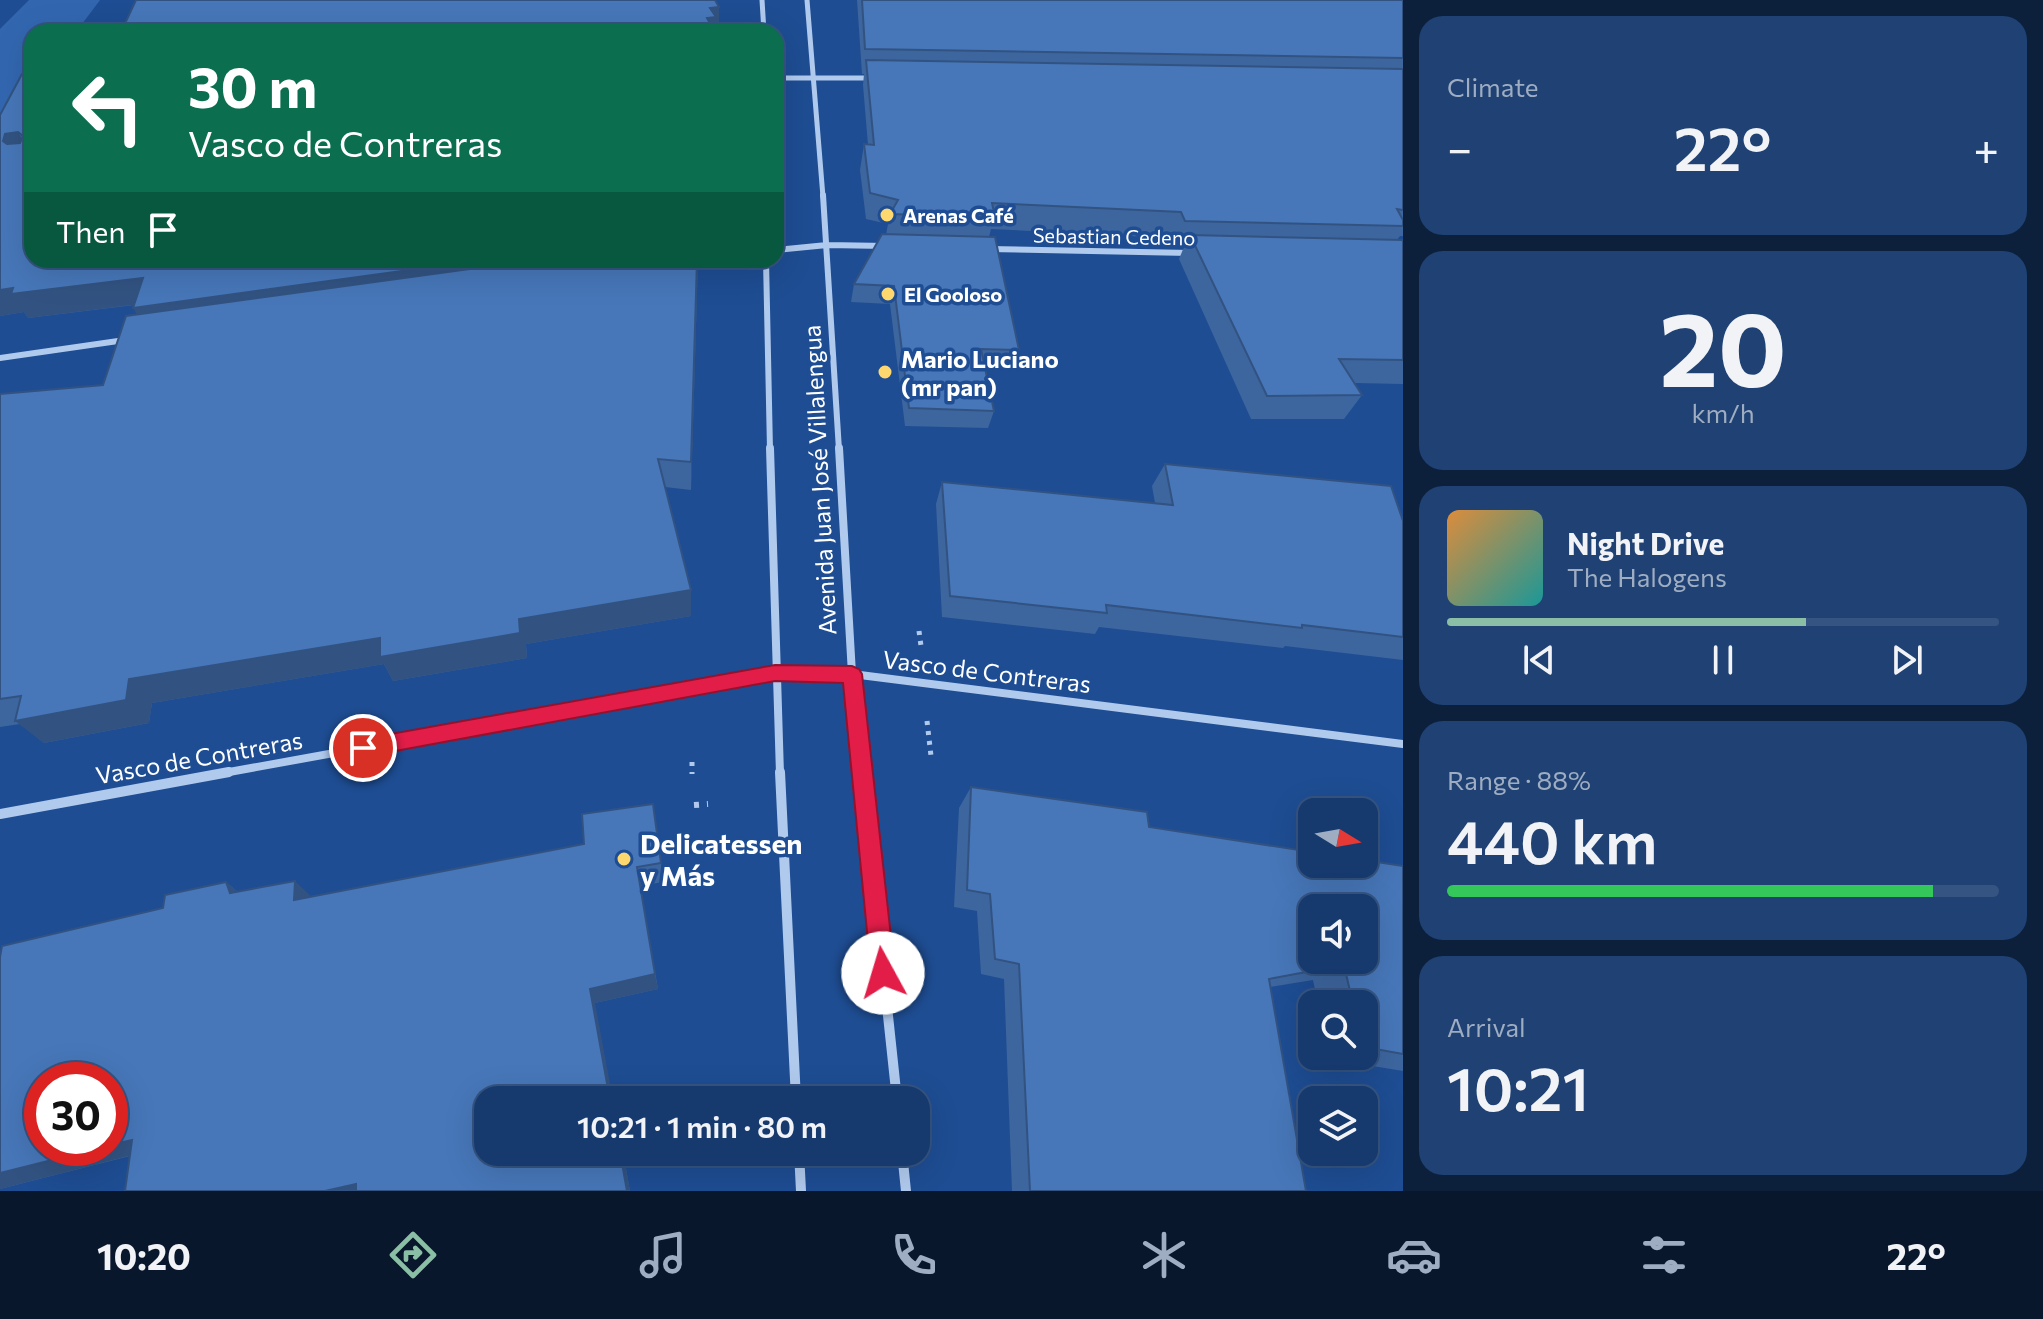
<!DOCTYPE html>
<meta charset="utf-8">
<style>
:root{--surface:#163a6e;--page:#1f4173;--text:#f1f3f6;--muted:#9eadc2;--line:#355481;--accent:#8abfa5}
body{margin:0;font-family:Commissioner,sans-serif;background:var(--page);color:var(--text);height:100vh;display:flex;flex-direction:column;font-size:30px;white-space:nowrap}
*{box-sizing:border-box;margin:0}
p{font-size:26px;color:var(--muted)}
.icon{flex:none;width:44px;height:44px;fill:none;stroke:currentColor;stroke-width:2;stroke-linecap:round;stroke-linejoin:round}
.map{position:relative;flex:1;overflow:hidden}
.drawer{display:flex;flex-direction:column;gap:16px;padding:16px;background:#0c203c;width:640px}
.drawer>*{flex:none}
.hud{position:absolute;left:24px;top:24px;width:760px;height:244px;border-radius:24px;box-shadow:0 8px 32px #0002,0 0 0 2px var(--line);background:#0b6e4f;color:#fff;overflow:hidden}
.needle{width:52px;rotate:101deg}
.controls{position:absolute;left:1298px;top:798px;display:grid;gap:16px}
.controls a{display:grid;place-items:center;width:80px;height:80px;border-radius:16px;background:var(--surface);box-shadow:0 8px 32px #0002,0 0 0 2px var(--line);font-size:40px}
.speed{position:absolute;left:24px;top:1062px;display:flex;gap:16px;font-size:40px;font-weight:700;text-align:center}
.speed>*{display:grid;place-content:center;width:104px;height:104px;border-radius:50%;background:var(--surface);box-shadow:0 8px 32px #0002,0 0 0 2px var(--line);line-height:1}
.speed .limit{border:12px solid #d22;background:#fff;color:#111}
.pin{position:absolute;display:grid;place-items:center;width:68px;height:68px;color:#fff;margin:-34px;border:4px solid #fff;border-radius:50%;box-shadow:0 2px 8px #0007}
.me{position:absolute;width:88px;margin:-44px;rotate:354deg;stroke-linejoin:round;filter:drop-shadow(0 0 6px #0008)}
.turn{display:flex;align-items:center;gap:28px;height:168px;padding:0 32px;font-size:36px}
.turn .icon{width:104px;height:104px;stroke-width:2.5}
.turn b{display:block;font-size:56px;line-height:68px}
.then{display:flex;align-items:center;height:76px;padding:0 32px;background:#0003;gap:16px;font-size:30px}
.big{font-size:60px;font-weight:600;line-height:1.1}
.drawer .card{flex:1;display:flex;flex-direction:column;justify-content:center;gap:12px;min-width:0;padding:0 28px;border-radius:24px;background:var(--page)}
.drawer .dial{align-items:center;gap:0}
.dial b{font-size:104px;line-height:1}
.song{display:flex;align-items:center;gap:24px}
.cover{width:96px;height:96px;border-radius:12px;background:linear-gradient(135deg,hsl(30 70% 55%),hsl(180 70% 35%))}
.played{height:8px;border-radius:4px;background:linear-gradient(90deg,var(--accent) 65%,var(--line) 65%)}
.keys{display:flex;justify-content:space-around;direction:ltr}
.heat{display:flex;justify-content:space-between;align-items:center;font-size:44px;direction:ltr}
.charge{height:12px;border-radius:6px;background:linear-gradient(90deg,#34c759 88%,var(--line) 0)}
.trip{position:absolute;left:474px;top:1086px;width:456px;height:80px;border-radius:24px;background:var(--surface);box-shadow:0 8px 32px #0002,0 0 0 2px var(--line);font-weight:600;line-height:80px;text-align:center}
.menu{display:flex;height:128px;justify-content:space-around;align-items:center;background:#09172c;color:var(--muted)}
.menu .icon{width:56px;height:56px}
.menu .active{color:var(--accent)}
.menu b{font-size:36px;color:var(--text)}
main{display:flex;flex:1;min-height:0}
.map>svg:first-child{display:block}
.green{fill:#3267b0}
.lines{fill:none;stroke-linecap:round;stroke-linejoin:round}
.path-far1{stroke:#b0caee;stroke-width:5;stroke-dasharray:4 6;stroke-linecap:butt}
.path{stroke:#b0caee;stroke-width:6;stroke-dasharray:5 8;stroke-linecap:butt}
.minor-far3{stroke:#b0caee;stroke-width:5}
.minor-far2{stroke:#b0caee;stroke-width:6}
.minor-far1{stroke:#b0caee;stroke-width:8}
.minor{stroke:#b0caee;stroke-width:10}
.wall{fill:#3d669f}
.shaded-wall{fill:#325382}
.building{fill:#4777b9;stroke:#325382;stroke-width:2;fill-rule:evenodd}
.route{fill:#e11d48;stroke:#92132f;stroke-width:2}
.poi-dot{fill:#fcd86f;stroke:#1e4d93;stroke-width:3}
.labels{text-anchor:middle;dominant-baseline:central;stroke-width:7;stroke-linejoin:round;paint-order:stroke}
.far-poi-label{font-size:20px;font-weight:bold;fill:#fff;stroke:#1e4d93;text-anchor:start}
.far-street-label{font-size:20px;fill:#fff;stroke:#1e4d93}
.poi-label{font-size:24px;font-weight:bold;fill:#fff;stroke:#1e4d93;text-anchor:start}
.street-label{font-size:24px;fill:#fff;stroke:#1e4d93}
.near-poi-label{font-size:28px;font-weight:bold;fill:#fff;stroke:#1e4d93;text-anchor:start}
</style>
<main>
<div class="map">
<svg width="1403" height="1191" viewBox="0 0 1403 1191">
<rect width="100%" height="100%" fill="#1e4d93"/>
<path class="green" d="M29,0H100L76,32H32V102L0,266V29Z"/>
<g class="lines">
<path class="path-far1" d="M919,631L921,646
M927,721L931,756
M692,762V774"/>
<path class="path" d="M694,805L708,804"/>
<path class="minor-far3" d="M762,0L764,32
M807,0L823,197
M776,78H874"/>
<path class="minor-far2" d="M823,195L839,450
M988,249L1190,253
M776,250L827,245L886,246
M766,260L770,450
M0,358L125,340"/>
<path class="minor-far1" d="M770,448L780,774
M839,448L852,674L863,774
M218,774L775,673L852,674L1403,744"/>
<path class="minor" d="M780,772L796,1100
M862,772L897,1100
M0,814L229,772
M799,1152L801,1191
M902,1152L906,1191"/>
</g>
<path class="wall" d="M857,0H1403V236H1400L1397,240H1403V384L1355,383L1362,395L1344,419H1251L1179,259L1184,247H1173L1169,238L991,229L989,237L1019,350L1013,368L985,367L994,411L988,428L905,426L890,304L851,302L854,284L886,235L888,224L866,219L860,170L864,144L868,145L863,85L864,74H862Z
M22,74L32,260H698L691,490L665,487L691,616L526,644L527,658L393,681L384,664L152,703L149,723L44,743L20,724L0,727V394L103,385L137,314L134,305L28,318L24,312L0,316V115Z
M1165,464L1403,521V660L1285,646L1283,648L1099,627L1095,634L942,617L936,504L942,482L1155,503L1152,486Z
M971,787L1149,827L1403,866V1071L1330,1059L1329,1056H1364V1004H1318L1313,980L1270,987L1306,1191H1012L1004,979L981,974L977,911L954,907L959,808Z
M661,863L663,882L640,886L658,989L595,1003L488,1152H623L630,1191L130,1156L0,1189V957L163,908L226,882L238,892L311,896Z"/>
<path class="shaded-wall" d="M719,7V28L716,29V32H707V18L710,8Z
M18,132L32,156L3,141L5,134Z
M482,260H657L147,331L133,308Z
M697,260H698L691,490V462Z
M143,278L156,302L28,318L24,312L0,316V290Z
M691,590V616L526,644L527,658L393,681L384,664L152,703L149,723L44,743L15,721L129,679L380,638L519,619Z
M295,881L315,900H294Z
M226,882L249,901L230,893Z
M655,974L658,989L595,1003L613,1100H610L590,989Z
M132,1140L163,1147L0,1189V1173L100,1148H110V1145Z
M620,1152H623L630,1191H627Z
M356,1184L365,1191H325Z"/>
<path class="building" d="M136,0H715L719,7L710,8L716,17L707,18L715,32H121Z
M862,0H1403V58L865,49Z
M866,60L1403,69V210L1397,209L1403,220V226L1185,221L1181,212L992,203L995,217L890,214L898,200L870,193L864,144L874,145Z
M32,73V260H482L133,308L143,278L11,294L13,288L0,290V115L22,74ZM18,132L23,136L20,143L7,144L3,141L5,134Z
M882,234L995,237L1019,350L981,349L994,411L909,408L894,286L854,284Z
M1190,235L1403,240V360L1339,359L1362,395L1267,396Z
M535,260H697L691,462L658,459L691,590L519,619L520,633L380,657V638L129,679L126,700L15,721L21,696L0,699V394L103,385L126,316Z
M1165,464L1391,486L1403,521V637L1302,625V628L1106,605L1107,613L950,596L942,482L1173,505Z
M971,787L1147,812L1149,827L1312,852V864H1364V860L1403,866V1054L1364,1047V1004H1353L1344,965L1269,979L1306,1191H1030L1019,964L995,959L990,894L967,890ZM1312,908H1364V960H1312Z
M653,804L661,863L637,867L655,974L590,989L610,1100H488V1152H620L627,1191H356V1184L325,1191H125L132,1140L110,1145V1080H42V1148H100L0,1173V957L2,946L163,908L165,895L226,882L230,893L295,881L294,900L584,844L582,814Z"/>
<path class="route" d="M775,665L852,666L859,669L862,674L895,973L892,982L883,985L875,982L871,973L843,683L775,681L363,757L356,755L353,748L356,741L363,739Z"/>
<g class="poi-dot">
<circle cx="887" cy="215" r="8"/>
<circle cx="888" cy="294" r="8"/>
<circle cx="885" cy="372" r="8"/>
<circle cx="624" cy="859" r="8"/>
</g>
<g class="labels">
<g class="far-poi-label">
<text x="903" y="215">Arenas Café</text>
<text x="904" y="294">El Gooloso</text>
</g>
<g class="far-street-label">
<text transform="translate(1114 236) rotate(1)">Sebastian Cedeno</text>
</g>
<g class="poi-label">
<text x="901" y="358">Mario Luciano<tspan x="901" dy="28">(mr pan)</tspan></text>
</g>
<g class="street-label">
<text transform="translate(819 480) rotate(-93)">Avenida Juan José Villalengua</text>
<text transform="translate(987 671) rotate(7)">Vasco de Contreras</text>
<text transform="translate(199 757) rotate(-10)">Vasco de Contreras</text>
</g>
<g class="near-poi-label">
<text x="640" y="843">Delicatessen<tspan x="640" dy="32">y Más</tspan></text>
</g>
</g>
</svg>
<div class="controls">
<a><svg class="needle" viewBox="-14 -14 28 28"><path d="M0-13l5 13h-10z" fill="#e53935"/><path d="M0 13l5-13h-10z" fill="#9eadc2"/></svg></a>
<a><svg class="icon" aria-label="sound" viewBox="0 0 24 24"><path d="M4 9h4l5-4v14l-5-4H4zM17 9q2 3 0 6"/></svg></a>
<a><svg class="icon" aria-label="search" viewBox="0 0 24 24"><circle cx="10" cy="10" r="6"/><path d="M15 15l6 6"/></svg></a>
<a><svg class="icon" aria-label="layers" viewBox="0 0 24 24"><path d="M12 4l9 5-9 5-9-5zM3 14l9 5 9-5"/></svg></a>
</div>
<div class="speed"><div class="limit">30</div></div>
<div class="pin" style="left:363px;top:748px;background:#d93025"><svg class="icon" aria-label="arrive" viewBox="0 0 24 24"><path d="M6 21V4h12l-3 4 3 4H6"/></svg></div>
<svg class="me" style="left:883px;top:973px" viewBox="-20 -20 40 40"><circle r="19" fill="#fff"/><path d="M0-13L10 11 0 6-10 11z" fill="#e11d48"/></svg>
<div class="trip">10:21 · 1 min · 80 m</div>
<div class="hud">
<div class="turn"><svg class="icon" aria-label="left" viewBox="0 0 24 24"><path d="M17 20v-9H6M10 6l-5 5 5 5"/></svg><div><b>30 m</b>Vasco de Contreras</div></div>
<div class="then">Then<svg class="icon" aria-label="arrive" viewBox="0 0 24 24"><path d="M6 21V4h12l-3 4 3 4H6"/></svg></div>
</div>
</div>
<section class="drawer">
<div class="card"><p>Climate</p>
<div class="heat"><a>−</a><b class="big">22°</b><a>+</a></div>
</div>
<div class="card dial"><b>20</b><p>km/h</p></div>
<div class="card">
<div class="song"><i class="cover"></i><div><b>Night Drive</b><p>The Halogens</p></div></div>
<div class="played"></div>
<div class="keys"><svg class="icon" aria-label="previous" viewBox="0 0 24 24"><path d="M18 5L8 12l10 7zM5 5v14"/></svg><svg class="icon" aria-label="pause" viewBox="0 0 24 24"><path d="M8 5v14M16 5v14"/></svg><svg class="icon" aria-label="next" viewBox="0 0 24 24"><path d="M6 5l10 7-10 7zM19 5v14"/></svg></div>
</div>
<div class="card"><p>Range · 88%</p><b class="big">440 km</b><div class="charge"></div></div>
<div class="card"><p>Arrival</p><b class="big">10:21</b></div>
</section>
</main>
<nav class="menu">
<b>10:20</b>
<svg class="icon active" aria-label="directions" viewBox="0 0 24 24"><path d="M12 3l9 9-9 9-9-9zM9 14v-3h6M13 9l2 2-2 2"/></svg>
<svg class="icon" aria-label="music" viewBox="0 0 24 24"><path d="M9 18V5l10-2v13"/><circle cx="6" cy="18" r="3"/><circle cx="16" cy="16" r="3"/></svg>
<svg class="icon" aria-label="phone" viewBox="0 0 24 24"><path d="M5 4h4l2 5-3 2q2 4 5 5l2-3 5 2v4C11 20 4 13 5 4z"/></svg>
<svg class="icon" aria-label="climate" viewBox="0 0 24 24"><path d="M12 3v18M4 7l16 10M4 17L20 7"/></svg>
<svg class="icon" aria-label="car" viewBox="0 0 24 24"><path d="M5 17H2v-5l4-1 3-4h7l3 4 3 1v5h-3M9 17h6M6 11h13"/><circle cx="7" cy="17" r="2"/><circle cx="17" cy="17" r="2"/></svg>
<svg class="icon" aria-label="filters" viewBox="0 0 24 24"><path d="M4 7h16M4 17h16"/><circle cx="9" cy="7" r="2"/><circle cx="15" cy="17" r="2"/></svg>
<b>22°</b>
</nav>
